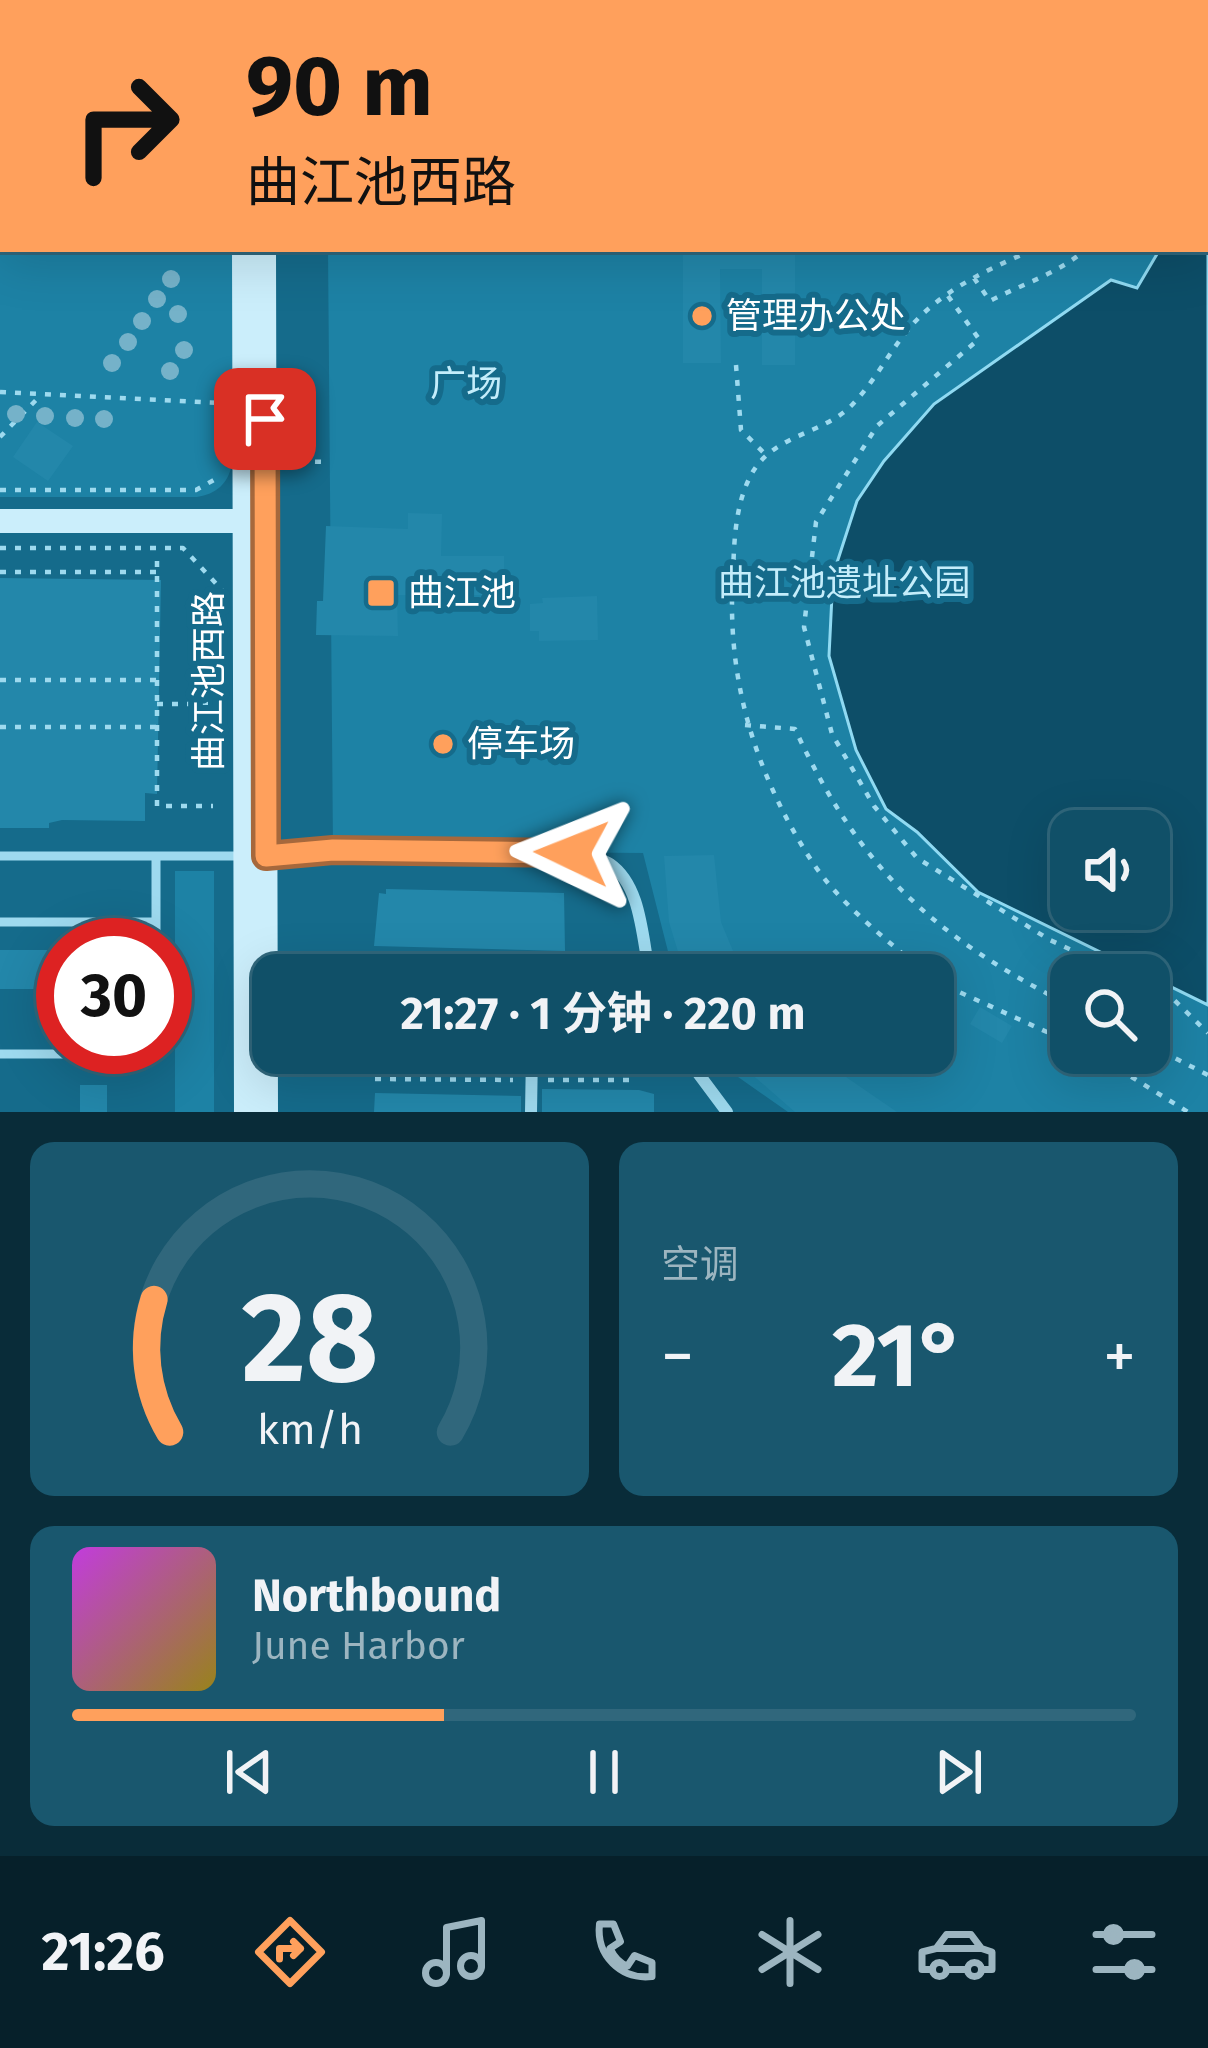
<!DOCTYPE html>
<html lang="zh">
<meta charset="utf-8">
<style>
:root{--surface:#105068;--page:#19576e;--text:#f1f3f6;--muted:#9cb5c0;--line:#30677c;--accent:#ffa05c}
body{margin:0;font-family:"Fira Sans","Noto Sans SC",sans-serif;background:var(--page);color:var(--text);height:100vh;display:flex;flex-direction:column;font-size:45px;white-space:nowrap}
*{box-sizing:border-box;margin:0}
p{font-size:39px;color:var(--muted)}
.icon{flex:none;width:66px;height:66px;fill:none;stroke:currentColor;stroke-width:2;stroke-linecap:round;stroke-linejoin:round}
.map{position:relative;height:1112px;overflow:hidden}
.sheet{display:flex;flex-direction:column;gap:30px;padding:30px;background:#092c39;flex:1}
.sheet>*{flex:none}
.banner{position:absolute;left:0px;top:0px;width:1209px;height:252px;box-shadow:0 12px 48px #0002,0 0 0 3px var(--line);background:#ffa05c;color:#111;overflow:hidden}
.fabs{position:absolute;left:1050px;top:810px;display:grid;gap:24px}
.fabs a{display:grid;place-items:center;width:120px;height:120px;border-radius:24px;background:var(--surface);box-shadow:0 12px 48px #0002,0 0 0 3px var(--line);font-size:60px}
.speed{position:absolute;left:36px;top:918px;display:flex;gap:24px;font-size:60px;font-weight:700;text-align:center}
.speed>*{display:grid;place-content:center;width:156px;height:156px;border-radius:50%;background:var(--surface);box-shadow:0 12px 48px #0002,0 0 0 3px var(--line);line-height:1}
.speed .limit{border:18px solid #d22;background:#fff;color:#111}
.pin{position:absolute;display:grid;place-items:center;width:102px;height:102px;color:#fff;margin:-51px;border-radius:24px;box-shadow:0 6px 18px #0006}
.me{position:absolute;width:132px;margin:-66px;rotate:272deg;stroke-linejoin:round;filter:drop-shadow(0 0 9px #0008)}
.turn{display:flex;align-items:center;gap:42px;height:252px;padding:0 48px;font-size:54px}
.turn .icon{width:156px;height:156px;stroke-width:2.5}
.turn b{display:block;font-size:84px;line-height:102px}
.big{font-size:90px;font-weight:700;line-height:1.1}
.sheet .card{flex:1;display:flex;flex-direction:column;justify-content:center;gap:18px;min-width:0;padding:0 42px;border-radius:24px;background:var(--page)}
.sheet .dial{align-items:center;gap:0}
.dial svg{height:312px;overflow:visible;fill:none;stroke:var(--line);stroke-width:7;stroke-linecap:round;text-anchor:middle}
.dial text{fill:var(--text);stroke:none}
.song{display:flex;align-items:center;gap:36px}
.cover{width:144px;height:144px;border-radius:18px;background:linear-gradient(135deg,hsl(290 70% 55%),hsl(50 70% 35%))}
.played{height:12px;border-radius:6px;background:linear-gradient(90deg,var(--accent) 35%,var(--line) 35%)}
.keys{display:flex;justify-content:space-around;direction:ltr}
.heat{display:flex;justify-content:space-between;align-items:center;font-size:66px;direction:ltr}
.sheet .tiles{flex:1;display:grid;gap:30px;grid-template-columns:1fr 1fr}
.card:last-child{grid-column:span 2}
.trip{position:absolute;left:252px;top:954px;width:702px;height:120px;border-radius:24px;background:var(--surface);box-shadow:0 12px 48px #0002,0 0 0 3px var(--line);font-weight:700;line-height:120px;text-align:center}
.tabs{display:flex;height:192px;justify-content:space-around;align-items:center;background:#06202a;color:var(--muted)}
.tabs .icon{width:84px;height:84px}
.tabs .selected{color:var(--accent)}
.tabs b{font-size:54px;color:var(--text)}
.map>svg:first-child{display:block}
.green{fill:#1d82a5;fill-rule:evenodd}
.water{fill:#0d4e68;stroke:#90daf2;stroke-width:3;fill-rule:evenodd}
.building{fill:#2387aa}
.lines{fill:none;stroke-linecap:round;stroke-linejoin:round}
.path{stroke:#9edaef;stroke-width:4.5;stroke-dasharray:6 9;stroke-linecap:butt}
.lane{stroke:#9edaef;stroke-width:9}
.street{stroke:#9edaef;stroke-width:12}
.secondary{stroke:#cbeefb;stroke-width:24}
.tree{fill:#75b2c9}
.route-casing{stroke:#a6683c;stroke-width:30}
.route{stroke:#ffa05c;stroke-width:21}
.poi-dot{fill:#ffa05c;stroke:#156b8b;stroke-width:4.5}
.labels{text-anchor:middle;dominant-baseline:central;stroke-width:12;stroke-linejoin:round;paint-order:stroke}
.poi-label{font-size:36px;fill:#fff;stroke:#156b8b;text-anchor:start}
.park-label{font-size:36px;fill:#c4edfb;stroke:#156b8b}
.street-label{font-size:36px;fill:#fff;stroke:#156b8b}
</style>
<div class="map">
<svg width="1208" height="1112" viewBox="0 0 1208 1112">
<rect width="100%" height="100%" fill="#156b8b"/>
<path class="green" d="M280,0H1208V89L1206,3Z
M0,143L3,249H232V464C228,484 216,494 197,497H0Z
M1206,162L1208,1112H788L704,1053H933V975H674L643,853L333,850L328,249H1206ZM1071,831H1149V909H1071ZM1071,975H1149V1053H1071Z
M175,871H214V1112H175Z"/>
<path class="water" d="M1206,65H1208V1005L978,892L917,832L886,809L856,750L829,656L833,575L857,501L884,461L934,404L1111,280L1137,288L1160,249H1206ZM1071,831H1149V909H1071Z"/>
<path class="building" d="M683,249H795V365H762V269H720L721,363H683Z
M37,422L73,446L48,481L13,457Z
M408,513L442,514L441,556H504V595H397L398,636L316,635L317,601H323L326,526L408,529Z
M0,578L161,580L157,794L145,793V821L62,820L49,823V828H0Z
M597,596L598,640L539,641V631H530V604L543,603L542,598Z
M714,855L721,922L743,975H685L669,922L664,856Z
M386,889L564,893L565,951L374,946L379,893L386,894Z
M0,950H63V989H0Z
M980,1007L1012,1026L1002,1043L970,1024Z
M768,1053H811L897,1112H795L740,1064Z
M80,1085H107V1112H80Z
M542,1089L639,1090L654,1094V1112H542Z
M375,1093L521,1096V1112H374Z"/>
<g class="lines">
<path class="path" d="M1036,0L1051,3
M0,90H3
M0,158H3
M974,278L990,301C1024,283 1058,274 1086,249
M948,296L979,339L877,426L816,522L804,627L832,734L874,806L917,858L1050,940L1125,975
M736,365L741,430L766,455
M0,392L222,403
M0,437L41,395
M285,461L328,462
M0,490H196L221,476
M0,548H183L222,590
M0,572H157
M0,680H157V557
M157,680V806H213
M157,704H213
M745,725L795,729C861,871 933,936 1071,1006
M0,727H156
M927,975C888,940 839,904 811,860C755,773 726,678 733,575C734,543 735,506 750,477C771,434 823,435 852,405C876,380 890,350 912,325C945,288 991,268 1035,249
M933,980L1071,1043
M1149,986L1170,996L1208,1033
M1149,1045L1208,1075
M1093,1053L1188,1112
M375,1079L513,1080
M548,1080H633"/>
<path class="lane" d="M150,3L152,0
M0,15H3
M0,856H245
M156,856V945
M0,922H156
M0,1054H129L146,1047"/>
<path class="street" d="M266,856C320,851 574,840 610,864C642,886 642,940 650,975
M683,1053L727,1112
M531,1112L532,1053"/>
<path class="secondary" d="M273,0V3
M248,3V0
M1206,105H1208
M0,126H3
M1206,129H1208
M244,249L246,1112
M264,249L266,1112
M0,521H256"/>
</g>
<g class="tree">
<circle cx="171" cy="279" r="9"/>
<circle cx="157" cy="299" r="9"/>
<circle cx="178" cy="314" r="9"/>
<circle cx="142" cy="321" r="9"/>
<circle cx="128" cy="342" r="9"/>
<circle cx="184" cy="350" r="9"/>
<circle cx="112" cy="363" r="9"/>
<circle cx="170" cy="371" r="9"/>
<circle cx="16" cy="414" r="9"/>
<circle cx="45" cy="416" r="9"/>
<circle cx="75" cy="418" r="9"/>
<circle cx="104" cy="419" r="9"/>
</g>
<g class="lines">
<g class="route-casing">
<path id="route" d="M265,419L266,856L333,850L572,853"/>
</g>
<use href="#route" class="route"/>
</g>
<g class="poi-dot">
<circle cx="702" cy="316" r="12"/>
<rect x="366" y="578" width="30" height="30" rx="6"/>
<circle cx="443" cy="744" r="12"/>
</g>
<g class="labels">
<g class="poi-label">
<text x="726" y="316">管理办公处</text>
<text x="408" y="593">曲江池</text>
<text x="467" y="744">停车场</text>
</g>
<g class="park-label">
<text x="466" y="384">广场</text>
<text x="844" y="583">曲江池遗址公园</text>
</g>
<g class="street-label">
<text transform="translate(209 681) rotate(-90)">曲江池西路</text>
</g>
</g>
</svg>
<div class="fabs">
<a><svg class="icon" aria-label="sound" viewBox="0 0 24 24"><path d="M4 9h4l5-4v14l-5-4H4zM17 9q2 3 0 6"/></svg></a>
<a><svg class="icon" aria-label="search" viewBox="0 0 24 24"><circle cx="10" cy="10" r="6"/><path d="M15 15l6 6"/></svg></a>
</div>
<div class="speed"><div class="limit">30</div></div>
<div class="pin" style="left:265px;top:419px;background:#d93025"><svg class="icon" aria-label="arrive" viewBox="0 0 24 24"><path d="M6 21V4h12l-3 4 3 4H6"/></svg></div>
<svg class="me" style="left:572px;top:853px" viewBox="-20 -20 40 40"><path d="M0-17L14 15 0 8-14 15z" fill="#ffa05c" stroke="#fff" stroke-width="4"/></svg>
<div class="trip">21:27 · 1 分钟 · 220 m</div>
<div class="banner">
<div class="turn"><svg class="icon" aria-label="right" viewBox="0 0 24 24"><path d="M7 20v-9h11M14 6l5 5-5 5"/></svg><div><b>90 m</b>曲江池西路</div></div>
</div>
</div>
<section class="sheet">
<div class="tiles">
<div class="card dial"><svg viewBox="0 0 100 80">
<path d="M14 69A42 42 0 1 1 86 69"/>
<path d="M14 69A42 42 0 0 1 10 35" stroke="#ffa05c"/>
<text x="50" y="56" font-size="32" font-weight="700">28</text>
<text x="50" y="72" font-size="11">km/h</text>
</svg></div>
<div class="card"><p>空调</p>
<div class="heat"><a>−</a><b class="big">21°</b><a>+</a></div>
</div>
<div class="card">
<div class="song"><i class="cover"></i><div><b>Northbound</b><p>June Harbor</p></div></div>
<div class="played"></div>
<div class="keys"><svg class="icon" aria-label="previous" viewBox="0 0 24 24"><path d="M18 5L8 12l10 7zM5 5v14"/></svg><svg class="icon" aria-label="pause" viewBox="0 0 24 24"><path d="M8 5v14M16 5v14"/></svg><svg class="icon" aria-label="next" viewBox="0 0 24 24"><path d="M6 5l10 7-10 7zM19 5v14"/></svg></div>
</div>
</div>
</section>
<nav class="tabs">
<b>21:26</b>
<svg class="icon selected" aria-label="directions" viewBox="0 0 24 24"><path d="M12 3l9 9-9 9-9-9zM9 14v-3h6M13 9l2 2-2 2"/></svg>
<svg class="icon" aria-label="music" viewBox="0 0 24 24"><path d="M9 18V5l10-2v13"/><circle cx="6" cy="18" r="3"/><circle cx="16" cy="16" r="3"/></svg>
<svg class="icon" aria-label="phone" viewBox="0 0 24 24"><path d="M5 4h4l2 5-3 2q2 4 5 5l2-3 5 2v4C11 20 4 13 5 4z"/></svg>
<svg class="icon" aria-label="climate" viewBox="0 0 24 24"><path d="M12 3v18M4 7l16 10M4 17L20 7"/></svg>
<svg class="icon" aria-label="car" viewBox="0 0 24 24"><path d="M5 17H2v-5l4-1 3-4h7l3 4 3 1v5h-3M9 17h6M6 11h13"/><circle cx="7" cy="17" r="2"/><circle cx="17" cy="17" r="2"/></svg>
<svg class="icon" aria-label="filters" viewBox="0 0 24 24"><path d="M4 7h16M4 17h16"/><circle cx="9" cy="7" r="2"/><circle cx="15" cy="17" r="2"/></svg>
</nav>
